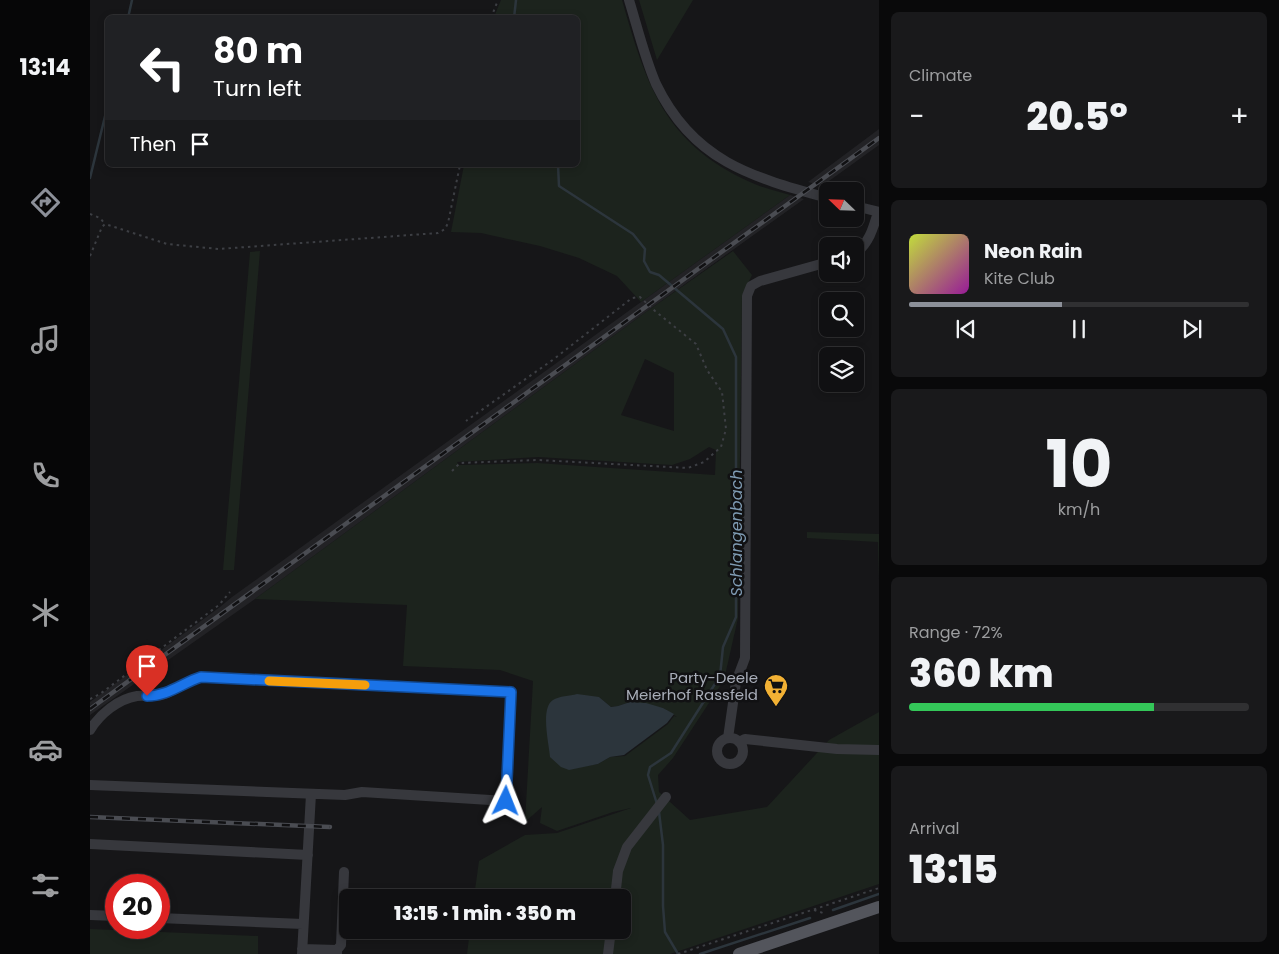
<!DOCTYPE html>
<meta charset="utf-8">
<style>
:root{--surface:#101012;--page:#19191b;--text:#f1f3f6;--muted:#9c9d9f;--line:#303032;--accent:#8c9099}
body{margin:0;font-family:Poppins,sans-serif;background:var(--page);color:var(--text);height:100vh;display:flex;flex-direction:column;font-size:19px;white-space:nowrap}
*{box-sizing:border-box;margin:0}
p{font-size:16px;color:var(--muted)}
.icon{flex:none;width:28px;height:28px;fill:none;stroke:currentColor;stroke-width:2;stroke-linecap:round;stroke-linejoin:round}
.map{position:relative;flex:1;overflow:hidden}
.details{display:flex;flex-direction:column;gap:12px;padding:12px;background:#09090a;width:400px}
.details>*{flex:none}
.hud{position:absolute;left:15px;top:15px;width:475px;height:152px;border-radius:8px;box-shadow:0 2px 8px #0003,0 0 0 1px var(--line);background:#202124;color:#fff;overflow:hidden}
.needle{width:32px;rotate:293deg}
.fabs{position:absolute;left:729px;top:182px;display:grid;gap:10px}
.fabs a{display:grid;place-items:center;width:45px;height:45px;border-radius:8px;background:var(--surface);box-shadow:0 2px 8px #0003,0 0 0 1px var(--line);font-size:25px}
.speed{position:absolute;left:15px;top:874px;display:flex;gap:10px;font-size:25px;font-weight:700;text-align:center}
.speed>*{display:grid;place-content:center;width:65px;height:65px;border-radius:50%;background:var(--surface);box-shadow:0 2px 8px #0003,0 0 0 1px var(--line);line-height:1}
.speed .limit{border:8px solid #d22;background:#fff;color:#111}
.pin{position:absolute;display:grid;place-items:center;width:42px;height:42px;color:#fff;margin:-51px -21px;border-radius:50% 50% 50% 0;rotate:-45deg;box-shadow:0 0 5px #0007}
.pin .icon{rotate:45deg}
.me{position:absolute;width:55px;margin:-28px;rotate:2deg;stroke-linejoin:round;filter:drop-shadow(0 0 4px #0008)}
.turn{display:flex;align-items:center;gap:18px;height:105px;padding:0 25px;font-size:22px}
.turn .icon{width:65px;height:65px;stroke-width:2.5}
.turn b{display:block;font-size:35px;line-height:42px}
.then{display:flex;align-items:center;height:48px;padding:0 25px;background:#0003;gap:10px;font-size:19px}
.big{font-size:38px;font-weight:800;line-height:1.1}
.details .card{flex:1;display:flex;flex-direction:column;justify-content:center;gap:8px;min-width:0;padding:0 18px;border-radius:8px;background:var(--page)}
.details .dial{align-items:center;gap:0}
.dial b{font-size:65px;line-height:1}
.song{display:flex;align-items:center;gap:15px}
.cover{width:60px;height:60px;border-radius:8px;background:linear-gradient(135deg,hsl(70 70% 55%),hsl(300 70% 35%))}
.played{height:5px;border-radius:2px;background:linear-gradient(90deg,var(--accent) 45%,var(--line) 45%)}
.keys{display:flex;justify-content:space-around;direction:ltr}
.heat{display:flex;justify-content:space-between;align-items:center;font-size:28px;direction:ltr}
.charge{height:8px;border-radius:4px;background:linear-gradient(90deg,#34c759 72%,var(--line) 0)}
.trip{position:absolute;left:249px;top:889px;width:292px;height:50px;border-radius:8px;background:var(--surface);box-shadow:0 2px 8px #0003,0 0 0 1px var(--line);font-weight:800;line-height:50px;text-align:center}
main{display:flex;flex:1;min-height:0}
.tab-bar{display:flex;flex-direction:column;width:90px;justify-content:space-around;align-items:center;background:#060607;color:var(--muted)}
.tab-bar .icon{width:35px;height:35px}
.tab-bar .selected{color:var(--accent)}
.tab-bar b{font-size:22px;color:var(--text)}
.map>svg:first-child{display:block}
.built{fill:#222225}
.green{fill:#1c231d;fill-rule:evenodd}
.water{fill:#2c353c}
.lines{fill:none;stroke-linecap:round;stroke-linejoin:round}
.stream{stroke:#2c353c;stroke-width:2.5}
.path{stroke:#3d3f44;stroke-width:2;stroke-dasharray:2.5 4;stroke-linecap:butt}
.minor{stroke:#37383d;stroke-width:10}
.major{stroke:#53555c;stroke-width:12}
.rail-casing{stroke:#4a4c52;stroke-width:4.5}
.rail{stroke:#111113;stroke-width:2.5;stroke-dasharray:8;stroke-linecap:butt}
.route-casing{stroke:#114b97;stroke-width:12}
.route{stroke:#1a73e8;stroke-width:9}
.slow{stroke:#f59e0b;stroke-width:9}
.labels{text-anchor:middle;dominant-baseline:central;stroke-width:5;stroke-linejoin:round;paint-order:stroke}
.poi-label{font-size:15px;fill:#a8adb8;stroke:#111113;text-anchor:end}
.water-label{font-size:16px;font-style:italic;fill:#7f9bb3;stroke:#111113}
</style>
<main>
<nav class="tab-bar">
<b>13:14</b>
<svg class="icon selected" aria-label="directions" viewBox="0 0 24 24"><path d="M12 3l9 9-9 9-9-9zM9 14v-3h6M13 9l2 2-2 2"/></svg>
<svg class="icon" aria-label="music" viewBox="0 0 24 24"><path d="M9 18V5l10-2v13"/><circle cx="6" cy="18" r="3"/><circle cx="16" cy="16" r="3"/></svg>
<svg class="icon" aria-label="phone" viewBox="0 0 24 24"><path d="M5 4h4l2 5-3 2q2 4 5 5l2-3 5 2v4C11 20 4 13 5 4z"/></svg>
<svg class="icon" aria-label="climate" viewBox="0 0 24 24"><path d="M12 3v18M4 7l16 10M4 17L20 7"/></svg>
<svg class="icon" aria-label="car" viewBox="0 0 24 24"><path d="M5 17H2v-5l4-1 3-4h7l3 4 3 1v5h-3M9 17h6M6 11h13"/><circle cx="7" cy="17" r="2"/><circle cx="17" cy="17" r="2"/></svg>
<svg class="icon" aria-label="filters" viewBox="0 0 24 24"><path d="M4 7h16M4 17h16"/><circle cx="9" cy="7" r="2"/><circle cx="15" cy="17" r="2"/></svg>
</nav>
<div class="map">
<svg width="789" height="954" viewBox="0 0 789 954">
<rect width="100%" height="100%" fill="#161618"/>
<path class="built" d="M789,129V145L732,186L718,182Z
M700,195L714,199L556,312L165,599L0,715V702L130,607L142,597L551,302Z"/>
<path class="green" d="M411,0H532C556,84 574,143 660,182C673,188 687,191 700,195L551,302L527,276L489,258L450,246L391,233L361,232L374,165H488V18L404,17Z
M549,0H603L567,60Z
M170,251L144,570H133L160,252Z
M643,251L662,275L652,296L648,618L634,680L583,758L568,775L569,792L600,820L677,807L739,740L789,712V884L580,954H377L380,930H532V898L384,897L389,861L435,835L467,833L541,808L523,812L467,831L450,823L452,807L435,822L443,681L410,670L313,666L317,605L165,599L556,312ZM555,359L584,373V431L531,415ZM619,447L626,450L625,475L447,463L369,465L367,462L448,457L582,465L600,459ZM509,697L521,707L528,706L540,702L573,708L587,717L584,716L578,724L535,756L520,757L508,764L479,769Z
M717,532L789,534V579L788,542L717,538Z
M0,929L168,936V954H0Z"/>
<path class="water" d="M487,694L509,697L521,707L528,706L540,702L556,703L573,708L584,714L577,723L534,755L520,757L508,764L479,770L471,767L460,757C459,743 450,708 463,700C469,696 480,696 487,694Z"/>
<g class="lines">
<path class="stream" d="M38,18L42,0
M424,18L426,0
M468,165L469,186L543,234L555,249L554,261L560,272L569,275L633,329L646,357V617L633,647L630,676L581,753L560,767L558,775L567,804
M0,178L18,104
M569,812L573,845V906L575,932L588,954
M743,910L789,894
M610,954L720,918"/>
<path class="path" d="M401,18L408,0
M0,214L10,218L15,224
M0,256L12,227L15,224L77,244L129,249L348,233L355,229L358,223L370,165
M362,471L370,463L448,460L598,468L614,462L631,447L636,429L632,392L617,370L606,344L565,311L550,297L542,298L464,359L376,421
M0,699L10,694L129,605L140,592
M724,910L736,914
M588,954L789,888"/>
<path class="minor" d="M539,0C547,26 555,59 566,84C603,161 661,177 738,198
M765,206L789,212
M765,254C779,243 783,229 788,212
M0,730C10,714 28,699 47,696C57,695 66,698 75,694C87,689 98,681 111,677L421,692L416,801L272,792L255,795L0,785
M627 751a13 13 0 1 1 26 0a13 13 0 1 1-26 0Z
M638,738L646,682L655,658L657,296L661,286L670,281L738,262
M649,742L655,739L747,749L789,750
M0,844L218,855
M525,898L528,871L537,847L576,797
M0,915L26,916
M69,918L213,924
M212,949L247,950V954
M247,950L251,945L254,872
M212,954L221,794
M518,954L521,930"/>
<path class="major" d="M649,954L789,907"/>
<g class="rail-casing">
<path id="rail" d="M0,709L789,138
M0,817L240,827"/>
</g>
<use href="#rail" class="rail"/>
</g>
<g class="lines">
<g class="route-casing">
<path id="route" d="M57,696C78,696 92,683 111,677L421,692L416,801"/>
</g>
<use href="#route" class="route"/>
<path class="slow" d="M179,681L275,685"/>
</g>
<defs>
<g id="supermarket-pin" transform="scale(1.25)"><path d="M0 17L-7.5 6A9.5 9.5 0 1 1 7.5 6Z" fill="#f2b134" stroke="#111113"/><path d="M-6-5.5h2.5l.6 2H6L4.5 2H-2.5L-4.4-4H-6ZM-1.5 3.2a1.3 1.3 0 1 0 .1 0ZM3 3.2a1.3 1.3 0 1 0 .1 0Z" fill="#111"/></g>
</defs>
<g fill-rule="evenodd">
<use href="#supermarket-pin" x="686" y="686"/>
</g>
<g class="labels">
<g class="poi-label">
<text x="668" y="677">Party-Deele<tspan x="668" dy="17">Meierhof Rassfeld</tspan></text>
</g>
<g class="water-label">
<text transform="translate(646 533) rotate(-90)">Schlangenbach</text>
</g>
</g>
</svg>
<div class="fabs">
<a><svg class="needle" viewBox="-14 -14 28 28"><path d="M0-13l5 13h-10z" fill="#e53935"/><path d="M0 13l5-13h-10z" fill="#9c9d9f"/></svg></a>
<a><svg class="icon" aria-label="sound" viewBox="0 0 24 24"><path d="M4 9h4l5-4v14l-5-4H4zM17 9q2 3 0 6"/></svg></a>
<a><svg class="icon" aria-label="search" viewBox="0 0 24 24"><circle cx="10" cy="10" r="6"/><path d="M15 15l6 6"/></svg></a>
<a><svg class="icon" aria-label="layers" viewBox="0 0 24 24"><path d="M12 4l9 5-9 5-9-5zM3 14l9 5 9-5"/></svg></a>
</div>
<div class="speed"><div class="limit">20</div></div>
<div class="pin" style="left:57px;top:696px;background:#d93025"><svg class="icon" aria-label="arrive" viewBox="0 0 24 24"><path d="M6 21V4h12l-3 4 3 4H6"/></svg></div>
<svg class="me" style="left:416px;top:801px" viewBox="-20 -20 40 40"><path d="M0-17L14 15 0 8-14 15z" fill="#1a73e8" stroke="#fff" stroke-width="4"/></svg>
<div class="trip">13:15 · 1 min · 350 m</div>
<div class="hud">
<div class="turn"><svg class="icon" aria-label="left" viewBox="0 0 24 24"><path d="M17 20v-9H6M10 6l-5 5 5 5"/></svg><div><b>80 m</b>Turn left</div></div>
<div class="then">Then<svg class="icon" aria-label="arrive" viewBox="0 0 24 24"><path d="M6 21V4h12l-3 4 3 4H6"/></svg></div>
</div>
</div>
<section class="details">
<div class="card"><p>Climate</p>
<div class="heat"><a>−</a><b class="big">20.5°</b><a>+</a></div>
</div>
<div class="card">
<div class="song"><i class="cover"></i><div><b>Neon Rain</b><p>Kite Club</p></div></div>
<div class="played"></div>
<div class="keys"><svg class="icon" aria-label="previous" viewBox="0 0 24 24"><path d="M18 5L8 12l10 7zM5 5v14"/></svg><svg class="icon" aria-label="pause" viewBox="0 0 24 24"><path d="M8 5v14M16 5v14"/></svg><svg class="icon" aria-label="next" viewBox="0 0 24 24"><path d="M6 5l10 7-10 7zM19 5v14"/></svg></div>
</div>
<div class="card dial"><b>10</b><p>km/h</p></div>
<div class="card"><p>Range · 72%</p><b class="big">360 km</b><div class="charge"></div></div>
<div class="card"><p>Arrival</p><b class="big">13:15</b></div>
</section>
</main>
